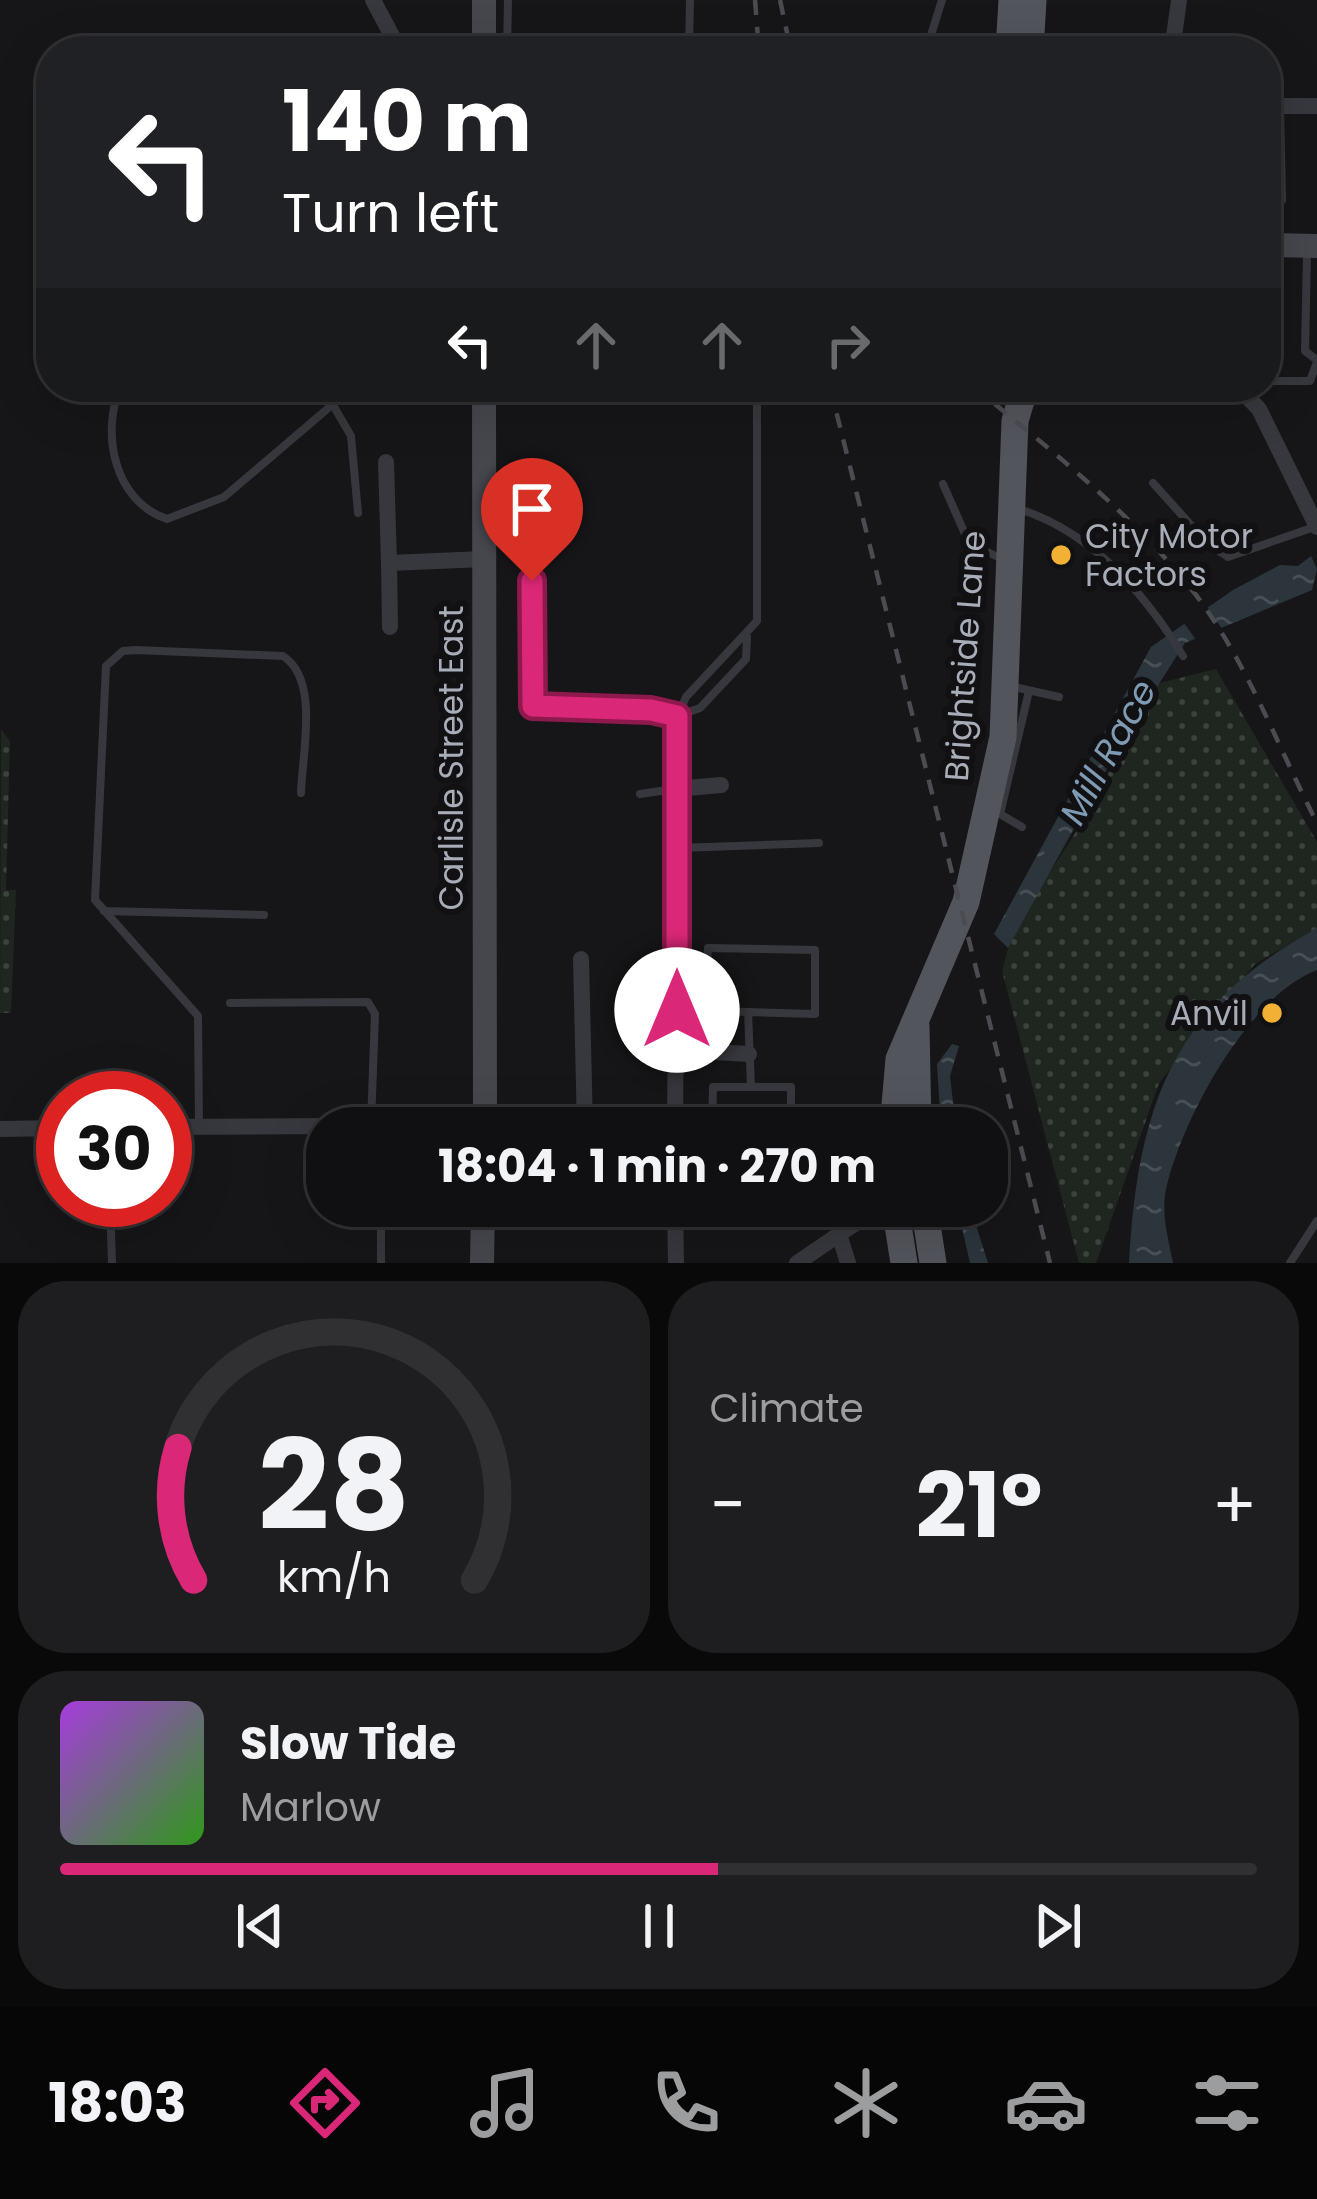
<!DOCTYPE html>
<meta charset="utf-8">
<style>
:root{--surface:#101012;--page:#1e1e20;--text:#f1f3f6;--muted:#9c9d9f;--line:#303032;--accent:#db2777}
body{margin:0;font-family:Poppins,sans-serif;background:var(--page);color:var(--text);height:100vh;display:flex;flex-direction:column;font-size:45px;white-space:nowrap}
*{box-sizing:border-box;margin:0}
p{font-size:39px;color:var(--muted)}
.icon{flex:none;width:66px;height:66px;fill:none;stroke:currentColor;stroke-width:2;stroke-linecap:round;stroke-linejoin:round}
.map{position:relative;height:1263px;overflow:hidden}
.side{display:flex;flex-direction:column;gap:18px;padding:18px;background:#09090a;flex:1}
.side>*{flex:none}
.hud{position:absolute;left:36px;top:36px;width:1245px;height:366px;border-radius:48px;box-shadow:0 12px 48px #0002,0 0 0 3px var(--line);background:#202124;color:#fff;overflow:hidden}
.speed{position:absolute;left:36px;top:1071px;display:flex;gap:24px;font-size:60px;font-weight:700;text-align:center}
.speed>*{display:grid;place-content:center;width:156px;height:156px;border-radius:50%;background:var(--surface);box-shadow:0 12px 48px #0002,0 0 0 3px var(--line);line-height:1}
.speed .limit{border:18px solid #d22;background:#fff;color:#111}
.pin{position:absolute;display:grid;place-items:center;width:102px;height:102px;color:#fff;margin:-123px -51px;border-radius:50% 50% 50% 0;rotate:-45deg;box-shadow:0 0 12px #0007}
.pin .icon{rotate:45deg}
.me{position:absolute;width:132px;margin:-66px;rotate:0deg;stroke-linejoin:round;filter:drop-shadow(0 0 9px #0008)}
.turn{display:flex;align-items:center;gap:42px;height:252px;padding:0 48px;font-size:54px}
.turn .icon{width:156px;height:156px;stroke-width:2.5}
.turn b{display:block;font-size:84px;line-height:102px}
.lanes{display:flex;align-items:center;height:114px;padding:0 48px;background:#0003;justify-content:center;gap:60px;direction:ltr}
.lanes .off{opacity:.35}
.big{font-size:90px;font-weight:700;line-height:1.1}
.side .card{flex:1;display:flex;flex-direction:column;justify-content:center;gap:18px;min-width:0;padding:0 42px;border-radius:48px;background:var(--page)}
.side .dial{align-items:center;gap:0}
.dial svg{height:312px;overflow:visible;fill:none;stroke:var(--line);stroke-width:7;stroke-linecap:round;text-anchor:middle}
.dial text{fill:var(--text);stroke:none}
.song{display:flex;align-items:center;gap:36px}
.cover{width:144px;height:144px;border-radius:18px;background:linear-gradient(135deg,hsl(280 70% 55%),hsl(110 70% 35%))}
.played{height:12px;border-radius:6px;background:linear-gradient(90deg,var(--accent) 55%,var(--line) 55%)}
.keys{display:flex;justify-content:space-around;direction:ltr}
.heat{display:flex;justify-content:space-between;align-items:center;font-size:66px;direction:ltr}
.side .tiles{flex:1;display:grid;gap:18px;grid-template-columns:1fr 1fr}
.card:last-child{grid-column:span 2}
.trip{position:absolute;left:306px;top:1107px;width:702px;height:120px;border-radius:48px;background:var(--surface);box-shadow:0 12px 48px #0002,0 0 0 3px var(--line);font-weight:700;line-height:120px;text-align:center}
.tab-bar{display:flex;height:192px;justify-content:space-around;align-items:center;background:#060607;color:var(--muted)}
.tab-bar .icon{width:84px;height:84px}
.tab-bar .selected{color:var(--accent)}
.tab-bar b{font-size:54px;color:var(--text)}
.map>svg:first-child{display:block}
.grass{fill:url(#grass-dots)}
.water{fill:url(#water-ripples)}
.pier{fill:#161618}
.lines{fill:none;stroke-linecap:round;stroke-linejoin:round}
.lane{stroke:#37383d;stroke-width:8}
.street{stroke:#37383d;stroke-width:16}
.secondary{stroke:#45474d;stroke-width:24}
.primary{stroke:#53555c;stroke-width:27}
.rail{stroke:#4a4c52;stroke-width:4.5;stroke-dasharray:15 12;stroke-linecap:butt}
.route-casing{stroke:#8e194d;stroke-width:30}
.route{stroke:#db2777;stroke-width:21}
.poi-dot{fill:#f2b134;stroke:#111113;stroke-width:4.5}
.labels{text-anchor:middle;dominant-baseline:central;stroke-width:12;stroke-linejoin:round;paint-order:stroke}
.poi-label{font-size:33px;fill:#a8adb8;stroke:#111113;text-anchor:start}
.street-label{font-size:33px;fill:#a8adb8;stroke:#111113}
.water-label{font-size:36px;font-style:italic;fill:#7f9bb3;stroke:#111113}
</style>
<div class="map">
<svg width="1317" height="1263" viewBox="0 0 1317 1263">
<defs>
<pattern id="grass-dots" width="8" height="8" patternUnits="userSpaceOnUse" patternTransform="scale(3)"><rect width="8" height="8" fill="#1e261f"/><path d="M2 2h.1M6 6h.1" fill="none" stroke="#3c433d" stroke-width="1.8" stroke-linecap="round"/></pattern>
<pattern id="water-ripples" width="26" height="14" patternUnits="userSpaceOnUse" patternTransform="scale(3)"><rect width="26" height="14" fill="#2c353c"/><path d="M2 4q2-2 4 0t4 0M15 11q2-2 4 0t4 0" fill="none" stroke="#485056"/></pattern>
</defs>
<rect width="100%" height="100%" fill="#161618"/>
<path class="grass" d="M1216,669L1317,842V928L1255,964L1159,1083L1096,1263H1079L1002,971L1013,930L1083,821L1156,684Z
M1,729L10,741L6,890H16L11,1013H0Z"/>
<path class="water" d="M1311,556L1317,569L1312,590L1185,643L1120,745L1008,948L994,934L1151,647L1233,590L1280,565L1298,566Z
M1317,928V970C1248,996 1182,1119 1166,1189C1161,1214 1168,1238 1173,1263H1129C1138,1105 1172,1008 1317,928Z
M952,1044L959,1046L950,1076L956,1128H941L937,1064Z
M957,1206H976L975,1222L988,1263H970Z"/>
<path class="pier" d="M1202,599L1226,635L1199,644L1179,616Z"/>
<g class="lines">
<path class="lane" d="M507,51L508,0
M689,51L690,0
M926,51L942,0
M1280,107L1282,200
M1307,253L1305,351L1317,360
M1266,381H1310L1317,362
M120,387C101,434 114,501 167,519L224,497L353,387
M333,405L351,436L358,513
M1153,483L1207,543L1228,557L1317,526
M943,484L969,543L1002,559
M1019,509C1092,532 1144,592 1183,656
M532,581L533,706L651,709L677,716L700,708L746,659L747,637
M1010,686L1059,697
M677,718L686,697L757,621V387
M640,794L674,789
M1022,827L1000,814L1029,691
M679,848L819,843
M104,911L264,915
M708,948L815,950V1014L714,1011L705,997Z
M230,1003L368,1002L375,1014L371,1124
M748,1012L751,1087
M199,1124L198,1016L95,900L106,666L123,651L136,650L283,656C320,680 302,753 301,793
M712,1128L713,1087H791V1128
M110,1200L112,1263
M381,1206V1263
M111,1211L140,1208
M1290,1263L1317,1221"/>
<path class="street" d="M373,0L400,51
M1172,51L1179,0
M1266,106H1317
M1238,387L1259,409L1317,527
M386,462L389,563L484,559
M389,563L390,627
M676,789L721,785
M581,959L585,1128
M677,1050L749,1054
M165,1127L485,1125
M617,1128H675L678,732
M0,1129L63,1128
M675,1206L676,1263
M840,1237L848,1263
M797,1263L875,1210L889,1206"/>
<path class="secondary" d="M484,51V0
M1266,245L1317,246
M484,387L485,1128
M482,1263L483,1206"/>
<path class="primary" d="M1009,51L1012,0
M1030,51L1033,0
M916,1026L918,1128
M893,1128L899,1059L966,902L1003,737L1015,421L1025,387
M895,1206L904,1263
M924,1206L933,1263"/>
<path class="rail" d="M755,0L759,51
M780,0L791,51
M830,387L1050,1263
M974,387C1052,451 1134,515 1196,595C1248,664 1278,747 1317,823"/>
</g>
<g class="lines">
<g class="route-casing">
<path id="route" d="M532,581L533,706L651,710L677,716V1010"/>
</g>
<use href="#route" class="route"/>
</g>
<g class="poi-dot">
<circle cx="1061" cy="555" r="12"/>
<circle cx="1272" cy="1013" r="12"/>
</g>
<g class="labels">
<g class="poi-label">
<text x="1085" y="536">City Motor<tspan x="1085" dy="38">Factors</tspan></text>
<text x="1248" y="1013" text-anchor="end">Anvil</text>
</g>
<g class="street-label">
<text transform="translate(965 656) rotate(-86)">Brightside Lane</text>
<text transform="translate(451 758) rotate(-90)">Carlisle Street East</text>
</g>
<g class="water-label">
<text transform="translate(1108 752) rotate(-61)">Mill Race</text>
</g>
</g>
</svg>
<div class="speed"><div class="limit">30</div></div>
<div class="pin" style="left:532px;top:581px;background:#d93025"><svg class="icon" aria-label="arrive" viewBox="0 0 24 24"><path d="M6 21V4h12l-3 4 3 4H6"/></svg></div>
<svg class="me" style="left:677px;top:1010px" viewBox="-20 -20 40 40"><circle r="19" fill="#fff"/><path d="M0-13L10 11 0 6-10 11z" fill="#db2777"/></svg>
<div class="trip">18:04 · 1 min · 270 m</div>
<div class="hud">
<div class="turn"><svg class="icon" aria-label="left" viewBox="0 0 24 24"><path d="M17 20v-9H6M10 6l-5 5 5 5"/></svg><div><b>140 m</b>Turn left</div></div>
<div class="lanes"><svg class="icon" aria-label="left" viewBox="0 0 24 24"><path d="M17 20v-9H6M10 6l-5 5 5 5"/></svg><svg class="icon off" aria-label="ahead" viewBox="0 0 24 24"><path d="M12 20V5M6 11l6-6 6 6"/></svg><svg class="icon off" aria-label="ahead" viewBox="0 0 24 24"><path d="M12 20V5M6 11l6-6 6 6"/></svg><svg class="icon off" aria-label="right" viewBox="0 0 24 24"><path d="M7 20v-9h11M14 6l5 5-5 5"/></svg></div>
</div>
</div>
<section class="side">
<div class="tiles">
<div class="card dial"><svg viewBox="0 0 100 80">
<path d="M14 69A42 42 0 1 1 86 69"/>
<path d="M14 69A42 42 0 0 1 10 35" stroke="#db2777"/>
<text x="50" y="56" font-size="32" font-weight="700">28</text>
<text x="50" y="72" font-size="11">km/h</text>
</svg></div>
<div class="card"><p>Climate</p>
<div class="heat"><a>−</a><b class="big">21°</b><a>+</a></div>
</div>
<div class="card">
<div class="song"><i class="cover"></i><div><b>Slow Tide</b><p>Marlow</p></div></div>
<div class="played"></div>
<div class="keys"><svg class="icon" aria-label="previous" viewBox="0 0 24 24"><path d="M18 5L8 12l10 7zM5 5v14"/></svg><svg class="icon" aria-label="pause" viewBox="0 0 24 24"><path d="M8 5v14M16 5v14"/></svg><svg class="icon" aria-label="next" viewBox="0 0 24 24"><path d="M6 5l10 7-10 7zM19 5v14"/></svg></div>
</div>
</div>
</section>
<nav class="tab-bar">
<b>18:03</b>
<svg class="icon selected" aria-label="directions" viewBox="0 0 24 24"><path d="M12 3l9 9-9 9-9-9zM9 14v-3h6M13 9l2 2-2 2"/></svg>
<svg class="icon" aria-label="music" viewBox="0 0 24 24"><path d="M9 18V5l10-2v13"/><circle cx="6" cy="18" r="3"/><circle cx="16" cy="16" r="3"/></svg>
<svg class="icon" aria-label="phone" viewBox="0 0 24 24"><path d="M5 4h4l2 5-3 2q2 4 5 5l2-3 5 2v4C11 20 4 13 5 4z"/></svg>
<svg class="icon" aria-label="climate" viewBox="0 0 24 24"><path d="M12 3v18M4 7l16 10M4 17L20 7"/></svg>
<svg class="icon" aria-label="car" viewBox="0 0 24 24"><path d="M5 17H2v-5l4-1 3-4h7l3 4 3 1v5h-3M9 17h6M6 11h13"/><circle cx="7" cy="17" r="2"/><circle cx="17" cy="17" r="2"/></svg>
<svg class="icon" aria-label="filters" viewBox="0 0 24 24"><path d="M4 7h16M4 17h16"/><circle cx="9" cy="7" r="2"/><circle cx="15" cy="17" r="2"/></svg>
</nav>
